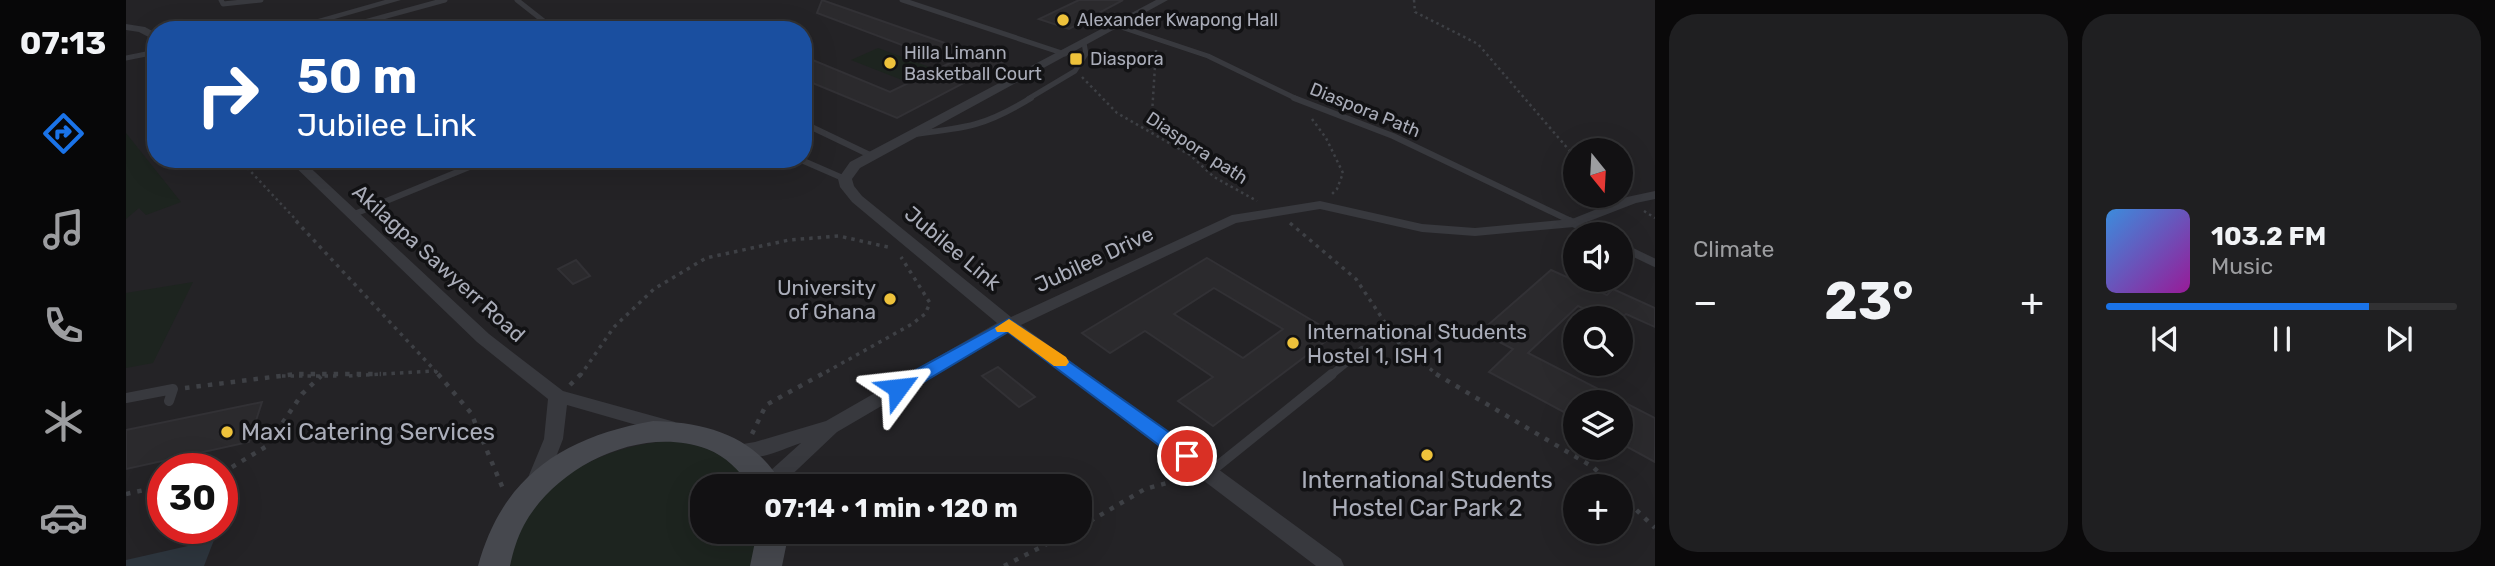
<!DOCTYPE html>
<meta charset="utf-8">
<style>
:root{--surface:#121113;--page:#1f1f21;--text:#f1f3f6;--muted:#9c9da0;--line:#313133;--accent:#1a73e8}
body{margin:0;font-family:Rubik,sans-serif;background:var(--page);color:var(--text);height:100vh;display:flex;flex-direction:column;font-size:26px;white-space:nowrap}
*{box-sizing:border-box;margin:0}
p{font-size:23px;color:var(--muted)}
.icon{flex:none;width:38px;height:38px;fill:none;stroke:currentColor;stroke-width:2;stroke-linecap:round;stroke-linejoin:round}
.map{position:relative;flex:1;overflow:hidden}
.drawer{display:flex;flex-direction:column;gap:14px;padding:14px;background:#0a090a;width:840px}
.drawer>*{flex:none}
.guide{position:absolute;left:21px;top:21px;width:665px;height:147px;border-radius:28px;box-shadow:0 7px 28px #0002,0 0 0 2px var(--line);background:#1a4fa0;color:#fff;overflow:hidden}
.needle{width:46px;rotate:162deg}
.fabs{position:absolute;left:1437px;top:138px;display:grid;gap:14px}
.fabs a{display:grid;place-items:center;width:70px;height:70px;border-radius:50%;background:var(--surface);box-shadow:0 7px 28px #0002,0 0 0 2px var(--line);font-size:35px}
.speed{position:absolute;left:21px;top:453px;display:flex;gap:14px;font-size:35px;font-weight:700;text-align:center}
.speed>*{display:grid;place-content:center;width:91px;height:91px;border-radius:50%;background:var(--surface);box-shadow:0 7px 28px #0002,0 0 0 2px var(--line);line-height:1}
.speed .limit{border:10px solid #d22;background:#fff;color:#111}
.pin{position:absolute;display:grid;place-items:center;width:60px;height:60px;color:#fff;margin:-30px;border:4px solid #fff;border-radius:50%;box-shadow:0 2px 7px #0007}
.me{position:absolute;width:77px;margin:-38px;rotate:60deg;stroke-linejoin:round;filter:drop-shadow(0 0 5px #0008)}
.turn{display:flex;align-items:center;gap:24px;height:147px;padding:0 35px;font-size:32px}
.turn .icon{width:91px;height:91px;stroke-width:2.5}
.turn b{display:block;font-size:49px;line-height:60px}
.big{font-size:52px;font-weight:700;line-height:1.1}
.drawer .card{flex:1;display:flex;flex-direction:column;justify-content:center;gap:10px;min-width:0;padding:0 24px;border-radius:28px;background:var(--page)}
.song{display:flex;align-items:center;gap:21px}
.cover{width:84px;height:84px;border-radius:10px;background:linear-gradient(135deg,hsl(210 70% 55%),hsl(300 70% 35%))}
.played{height:7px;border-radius:4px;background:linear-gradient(90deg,var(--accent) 75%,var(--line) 75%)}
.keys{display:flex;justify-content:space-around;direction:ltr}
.heat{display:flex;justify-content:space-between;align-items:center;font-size:38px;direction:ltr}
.drawer .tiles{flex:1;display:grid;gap:14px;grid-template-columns:repeat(2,1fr)}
.trip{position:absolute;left:564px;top:474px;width:402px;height:70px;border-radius:28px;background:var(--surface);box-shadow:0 7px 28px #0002,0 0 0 2px var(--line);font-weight:700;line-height:70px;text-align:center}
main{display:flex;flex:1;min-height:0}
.tab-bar{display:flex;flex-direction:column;width:126px;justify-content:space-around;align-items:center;background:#070708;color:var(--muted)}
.tab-bar .icon{width:49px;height:49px}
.tab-bar .active{color:var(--accent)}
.tab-bar b{font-size:32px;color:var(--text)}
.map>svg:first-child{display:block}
.built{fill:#242326;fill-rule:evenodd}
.green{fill:#1d241f}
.water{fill:#2d353d}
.building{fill:#2b2a2d;stroke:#323135;stroke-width:2;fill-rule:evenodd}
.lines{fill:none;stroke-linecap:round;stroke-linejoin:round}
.path-far2{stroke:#3e4045;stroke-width:2.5;stroke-dasharray:2.5 3.5;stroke-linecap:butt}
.path-far1{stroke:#3e4045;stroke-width:3.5;stroke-dasharray:3.5 5;stroke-linecap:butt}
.path{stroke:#3e4045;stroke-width:4.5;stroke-dasharray:4.5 7;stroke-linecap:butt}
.lane-far3{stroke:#38393e;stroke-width:5}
.lane-far2{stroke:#38393e;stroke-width:6}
.lane-far1{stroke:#38393e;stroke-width:8}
.lane{stroke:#38393e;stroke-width:10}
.street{fill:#38393e;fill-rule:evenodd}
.secondary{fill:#46484e;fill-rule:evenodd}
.route{fill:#1a73e8;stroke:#114b97;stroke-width:2}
.slow{fill:#f59e0b}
.poi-dot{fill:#eec23b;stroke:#121214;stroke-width:2.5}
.labels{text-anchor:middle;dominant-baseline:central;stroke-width:7;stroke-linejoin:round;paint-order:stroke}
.far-poi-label{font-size:18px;fill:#aaadb9;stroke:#121214;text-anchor:start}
.far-street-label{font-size:18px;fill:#aaadb9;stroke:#121214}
.street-label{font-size:21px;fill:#aaadb9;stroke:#121214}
.poi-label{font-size:21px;fill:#aaadb9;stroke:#121214;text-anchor:end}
.near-poi-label{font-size:24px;fill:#aaadb9;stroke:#121214;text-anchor:start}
</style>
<main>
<nav class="tab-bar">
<b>07:13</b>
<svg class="icon active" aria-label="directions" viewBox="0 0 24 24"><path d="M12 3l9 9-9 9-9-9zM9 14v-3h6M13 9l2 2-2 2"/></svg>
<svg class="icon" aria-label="music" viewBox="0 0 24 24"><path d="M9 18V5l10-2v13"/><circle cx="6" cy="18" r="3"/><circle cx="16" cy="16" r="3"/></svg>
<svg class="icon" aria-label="phone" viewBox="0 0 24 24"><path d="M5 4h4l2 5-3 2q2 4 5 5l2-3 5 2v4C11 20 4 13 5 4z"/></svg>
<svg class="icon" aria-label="climate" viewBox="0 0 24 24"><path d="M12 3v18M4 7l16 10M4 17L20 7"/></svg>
<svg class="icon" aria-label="car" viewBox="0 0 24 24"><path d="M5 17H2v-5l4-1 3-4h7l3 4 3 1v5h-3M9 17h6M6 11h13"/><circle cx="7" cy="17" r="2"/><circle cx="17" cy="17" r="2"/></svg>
</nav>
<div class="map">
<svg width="1529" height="566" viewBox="0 0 1529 566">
<rect width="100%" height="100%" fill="#181719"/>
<path class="built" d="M0,0H1529V566H0ZM30,30H677V159H30ZM1449,150H1494V196H1449ZM1449,234H1494V280H1449ZM1449,318H1494V364H1449ZM1449,402H1494V448H1449ZM37,469H96V528H37ZM576,486H954V532H576ZM1449,486H1494V532H1449Z"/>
<path class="green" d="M752,48L803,67L776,80L725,60Z
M0,133L55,202L20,215L13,208L0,219Z
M67,282L27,363L0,368V293Z
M547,441C587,447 597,454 625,482L627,486H576V532H636L626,566H384C388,488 478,443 547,441Z"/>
<path class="water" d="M88,540L78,566H0V560Z"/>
<path class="building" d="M696,0L876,63L771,118L677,79V56L764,92L824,63L691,13Z
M953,0H997L943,29L913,19Z
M1081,258L1209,334L1087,426L1052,401L1087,377L1019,331L984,353L956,333ZM1088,288L1157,329L1117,358L1048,314Z
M450,260L464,276L447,284L432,269Z
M1425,270L1481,295L1487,289L1529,308V327L1500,314L1495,318H1479L1452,306L1402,353L1529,418V462L1494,443V402H1449V418L1363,372L1387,349L1354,332Z
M872,367L909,397L893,407L856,376Z
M136,402L123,442L0,469V430Z"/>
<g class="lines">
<path class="path-far2" d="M1288,0L1289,12L1352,44L1449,157
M956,77L991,113L1064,155L1088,177L1131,201
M1186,119L1200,138L1217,173L1211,189L1206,194
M1025,130L1030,50
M113,159L172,222
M1518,211L1529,218"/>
<path class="path-far1" d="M170,221L314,376
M1164,223L1230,279L1274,345L1313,376
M156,376H212
M223,376L309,371
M454,376L488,327L528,289L580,258L663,240L713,236L766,248
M693,376L786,324L799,314L804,303L775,257"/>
<path class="path" d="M312,374L345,413L378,491
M1310,374L1467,467L1487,486
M444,385L455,374
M59,388L170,374H255
M626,434L640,405L696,374
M96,473L141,446L176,394L195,376
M0,494L37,486
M1494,494L1529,528
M954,527L1019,489L1059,478
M878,566L944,532"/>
<path class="lane-far3" d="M95,0L97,4L135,0
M391,0L429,30
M776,0L939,54
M992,26L1082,56L1171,99
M209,30L319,0
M0,58L30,52
M902,99L949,71L960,54L958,43"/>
<path class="lane-far2" d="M1168,98L1267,136L1447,222
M677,123L746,156
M789,134C841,128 859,126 905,98
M673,159L719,179
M226,215L363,159"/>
<path class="lane-far1" d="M1443,221L1471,234
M1494,246L1529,263
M1204,376L1236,350"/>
<path class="lane" d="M0,398L47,389L43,401
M1084,472L1206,374"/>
<path class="street" d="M259,0H275L170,30H153Z
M1030,0H1042L734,168L726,179L728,186L736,196L885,317L1106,215L1194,201L1296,224L1349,228L1446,219L1501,197L1529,191V199L1510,203L1448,227L1349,236L1296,232L1194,209L1110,223L895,325L1215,559L1218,566H1190L882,332L711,432L654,486H631L634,480L675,443C654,450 627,464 605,456L602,451L605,446L629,442L700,421L871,323L726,202L714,187L712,179L724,162Z
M0,24L19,27L30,33V41L13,32L0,30Z
M161,159H175L363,334L437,391L549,422L552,427L549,432L542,434L441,405L437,439L421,480L418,486L411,488L404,486L401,480L418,439L422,399L351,342Z"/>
<path class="secondary" d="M527,421C579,422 631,436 657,486H625C613,471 600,456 581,449C515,424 430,466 398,525C391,538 387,552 384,566H352C377,475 438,437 527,421Z
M631,532H663L656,566H624Z"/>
</g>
<path class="route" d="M883,319L1068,450L1071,456L1068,461L1061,463L1054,461L882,332L779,393H766L763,388L766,383Z"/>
<path class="slow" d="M883,319L940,357L943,362L940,366H928L882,332H871L869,328Z"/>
<g class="poi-dot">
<circle cx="937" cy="20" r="7"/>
<rect x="943" y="52" width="14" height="14" rx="3.5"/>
<circle cx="764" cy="63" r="7"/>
<circle cx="764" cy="299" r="7"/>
<circle cx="1167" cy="343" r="7"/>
<circle cx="101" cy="432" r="7"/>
<circle cx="1301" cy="455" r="7"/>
</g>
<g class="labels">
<g class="far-poi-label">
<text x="951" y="20">Alexander Kwapong Hall</text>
<text x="778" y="53">Hilla Limann<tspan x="778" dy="21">Basketball Court</tspan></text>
<text x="964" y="59">Diaspora</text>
</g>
<g class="far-street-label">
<text transform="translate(1239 110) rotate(22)">Diaspora Path</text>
<text transform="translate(1071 148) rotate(33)">Diaspora path</text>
</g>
<g class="street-label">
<text transform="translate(827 248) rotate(40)">Jubilee Link</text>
<text transform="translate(968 259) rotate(-25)">Jubilee Drive</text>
<text transform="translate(313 263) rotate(42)">Akilagpa Sawyerr Road</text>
</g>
<g class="poi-label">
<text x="750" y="287">University<tspan x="750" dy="24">of Ghana</tspan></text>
<text x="1181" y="331" text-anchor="start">International Students<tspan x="1181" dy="24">Hostel 1, ISH 1</tspan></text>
</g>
<g class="near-poi-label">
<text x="115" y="432">Maxi Catering Services</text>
<text x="1301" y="480" text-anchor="middle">International Students<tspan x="1301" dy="28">Hostel Car Park 2</tspan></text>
</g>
</g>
</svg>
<div class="fabs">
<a><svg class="needle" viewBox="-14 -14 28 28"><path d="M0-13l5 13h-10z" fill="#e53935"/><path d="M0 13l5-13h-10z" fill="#9c9da0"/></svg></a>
<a><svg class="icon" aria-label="sound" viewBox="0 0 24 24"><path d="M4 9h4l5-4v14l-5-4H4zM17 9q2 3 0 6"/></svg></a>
<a><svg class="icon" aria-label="search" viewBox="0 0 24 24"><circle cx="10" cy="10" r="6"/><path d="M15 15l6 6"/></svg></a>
<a><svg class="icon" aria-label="layers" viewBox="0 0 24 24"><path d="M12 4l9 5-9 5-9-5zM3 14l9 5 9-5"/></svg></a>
<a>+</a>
</div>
<div class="speed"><div class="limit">30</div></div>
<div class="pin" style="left:1061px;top:456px;background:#d93025"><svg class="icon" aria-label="arrive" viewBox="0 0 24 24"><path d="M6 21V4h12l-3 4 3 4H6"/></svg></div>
<svg class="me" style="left:772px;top:388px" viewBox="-20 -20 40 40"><path d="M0-17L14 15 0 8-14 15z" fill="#1a73e8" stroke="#fff" stroke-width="4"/></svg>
<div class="trip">07:14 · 1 min · 120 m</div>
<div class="guide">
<div class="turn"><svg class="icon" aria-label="right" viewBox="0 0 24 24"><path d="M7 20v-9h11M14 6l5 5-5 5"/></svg><div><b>50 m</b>Jubilee Link</div></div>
</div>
</div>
<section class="drawer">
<div class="tiles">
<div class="card"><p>Climate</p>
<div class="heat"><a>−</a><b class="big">23°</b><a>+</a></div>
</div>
<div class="card">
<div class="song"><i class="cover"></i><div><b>103.2 FM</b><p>Music</p></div></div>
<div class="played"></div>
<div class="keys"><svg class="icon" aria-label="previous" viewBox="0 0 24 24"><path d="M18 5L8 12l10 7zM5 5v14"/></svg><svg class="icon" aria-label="pause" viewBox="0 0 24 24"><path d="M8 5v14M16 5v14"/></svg><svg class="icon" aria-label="next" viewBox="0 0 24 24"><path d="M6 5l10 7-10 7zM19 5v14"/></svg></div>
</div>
</div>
</section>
</main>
